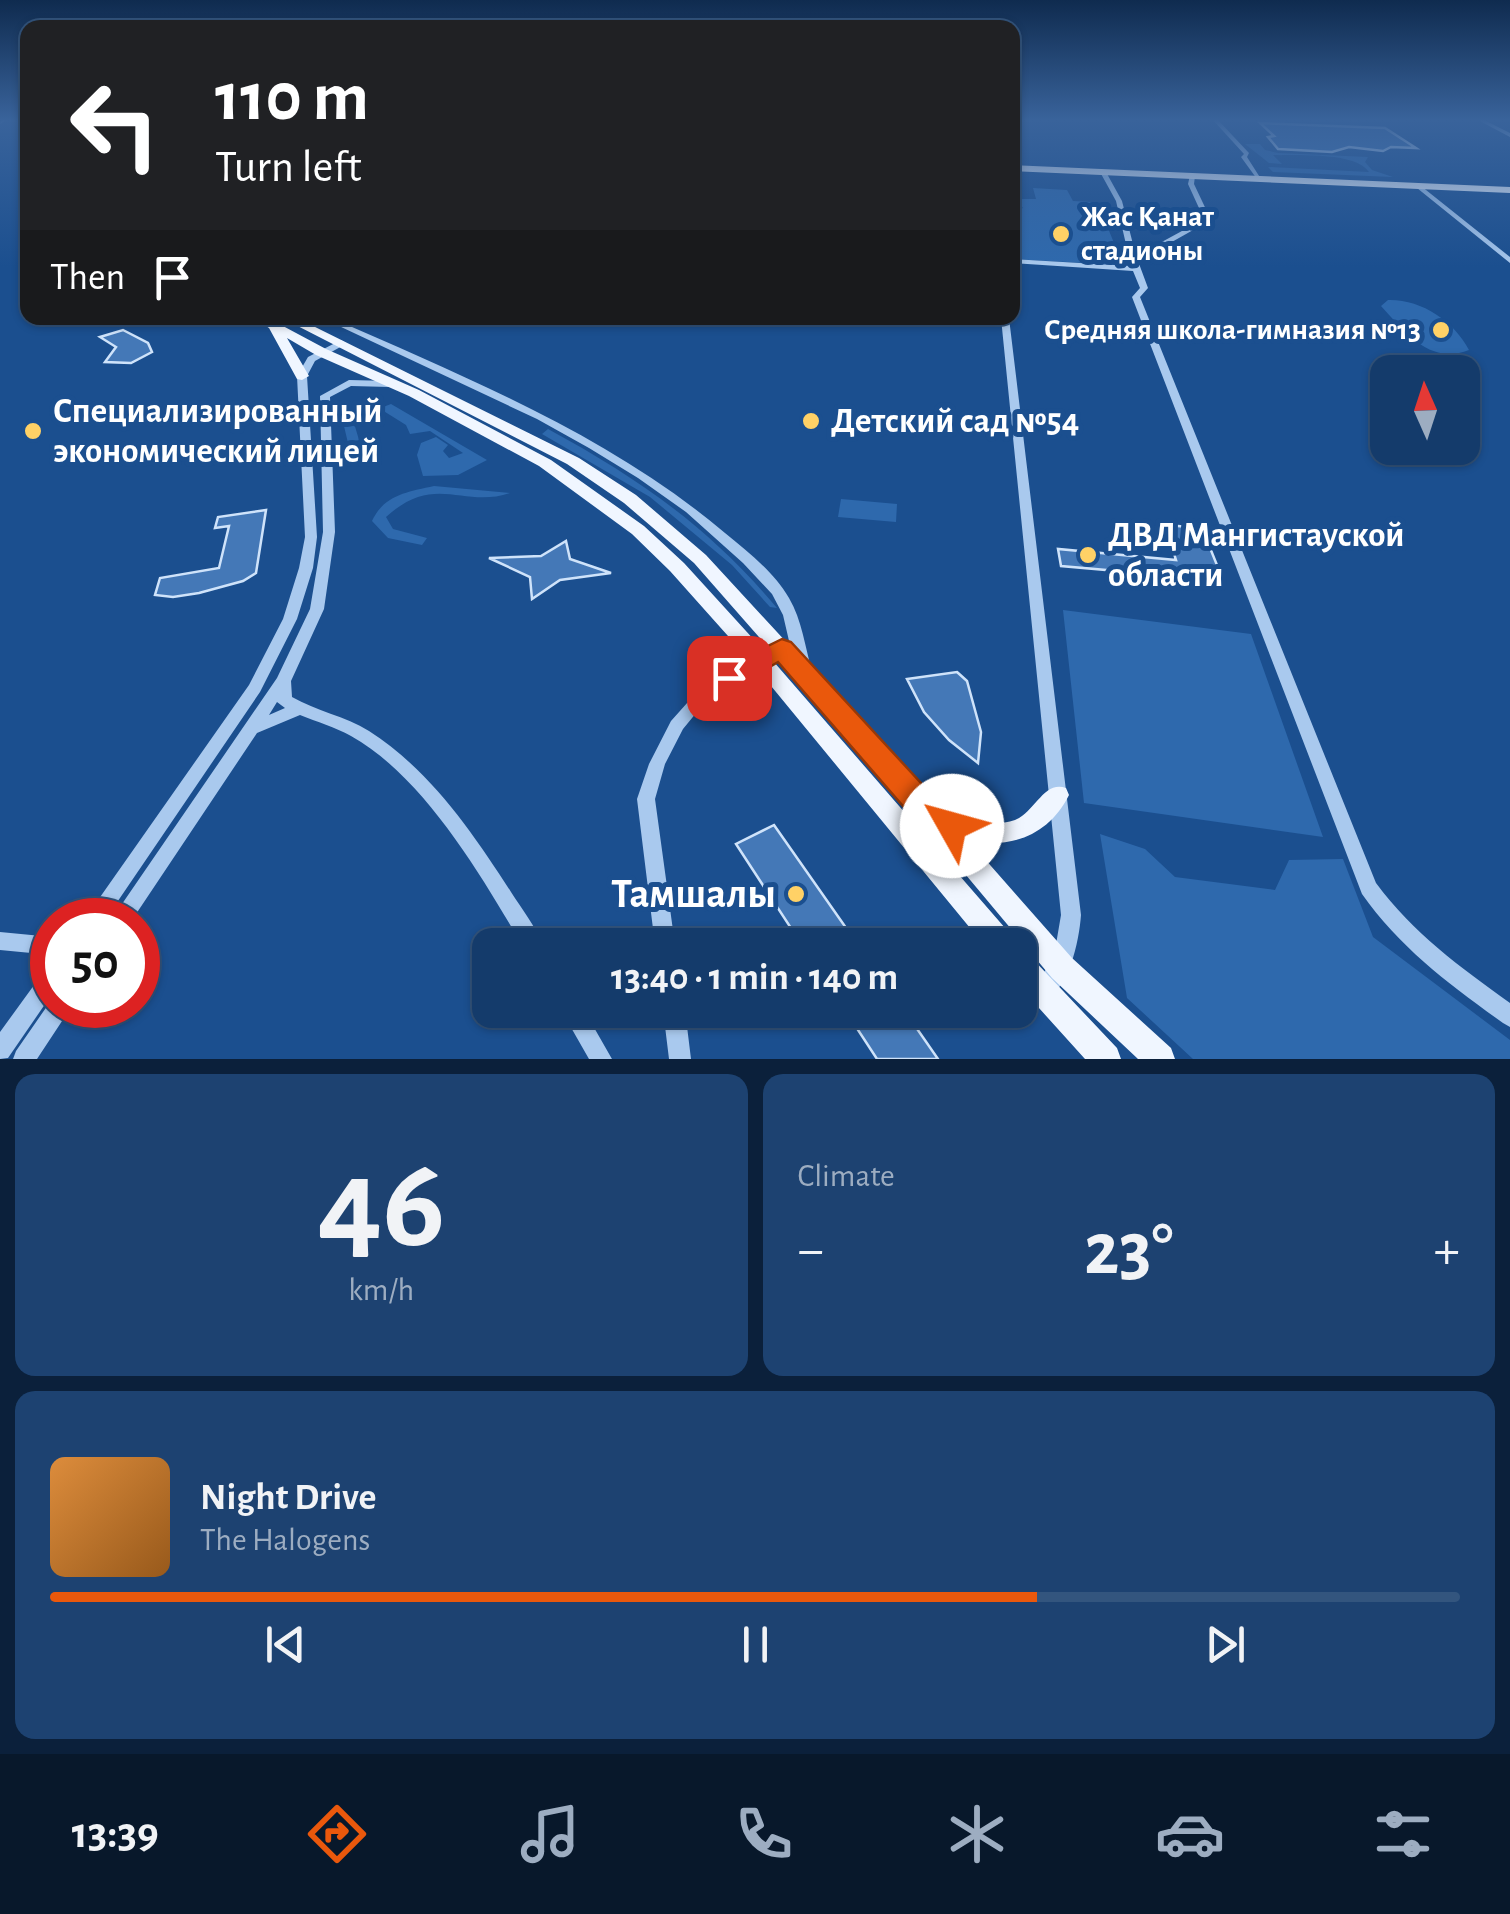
<!DOCTYPE html>
<meta charset="utf-8">
<style>
:root{--surface:#143b6b;--page:#1d4271;--text:#f1f3f6;--muted:#9dadc1;--line:#33557e;--accent:#ea580c}
body{margin:0;font-family:"Alegreya Sans",sans-serif;background:var(--page);color:var(--text);height:100vh;display:flex;flex-direction:column;font-size:38px;white-space:nowrap}
*{box-sizing:border-box;margin:0}
p{font-size:32px;color:var(--muted)}
.icon{flex:none;width:55px;height:55px;fill:none;stroke:currentColor;stroke-width:2;stroke-linecap:round;stroke-linejoin:round}
.map{position:relative;height:1059px;overflow:hidden}
.panel{display:flex;flex-direction:column;gap:15px;padding:15px;background:#0b203b;flex:1}
.panel>*{flex:none}
.guide{position:absolute;left:20px;top:20px;width:1000px;height:305px;border-radius:20px;box-shadow:0 2px 8px #0004,0 0 0 2px var(--line);background:#202124;color:#fff;overflow:hidden}
.needle{width:65px;rotate:357deg}
.tools{position:absolute;left:1370px;top:355px;display:grid;gap:20px}
.tools a{display:grid;place-items:center;width:110px;height:110px;border-radius:20px;background:var(--surface);box-shadow:0 2px 8px #0004,0 0 0 2px var(--line);font-size:50px}
.speed{position:absolute;left:30px;top:898px;display:flex;gap:20px;font-size:50px;font-weight:700;text-align:center}
.speed>*{display:grid;place-content:center;width:130px;height:130px;border-radius:50%;background:var(--surface);box-shadow:0 2px 8px #0004,0 0 0 2px var(--line);line-height:1}
.speed .limit{border:15px solid #d22;background:#fff;color:#111}
.pin{position:absolute;display:grid;place-items:center;width:85px;height:85px;color:#fff;margin:-42px;border-radius:20px;box-shadow:0 5px 15px #0006}
.me{position:absolute;width:110px;margin:-55px;rotate:308deg;stroke-linejoin:round;filter:drop-shadow(0 0 8px #0008)}
.turn{display:flex;align-items:center;gap:35px;height:210px;padding:0 30px;font-size:45px}
.turn .icon{width:130px;height:130px;stroke-width:2.5}
.turn b{display:block;font-size:70px;line-height:85px}
.then{display:flex;align-items:center;height:95px;padding:0 30px;background:#0003;gap:20px;font-size:38px}
.big{font-size:75px;font-weight:600;line-height:1.1}
.panel .widget{flex:1;display:flex;flex-direction:column;justify-content:center;gap:15px;min-width:0;padding:0 35px;border-radius:20px;background:var(--page)}
.panel .dial{align-items:center;gap:0}
.dial b{font-size:130px;line-height:1}
.song{display:flex;align-items:center;gap:30px}
.cover{width:120px;height:120px;border-radius:15px;background:linear-gradient(135deg,hsl(30 70% 55%),hsl(30 70% 35%))}
.played{height:10px;border-radius:5px;background:linear-gradient(90deg,var(--accent) 70%,var(--line) 70%)}
.keys{display:flex;justify-content:space-around;direction:ltr}
.heat{display:flex;justify-content:space-between;align-items:center;font-size:55px;direction:ltr}
.panel .tiles{flex:1;display:grid;gap:15px;grid-template-columns:1fr 1fr}
.widget:last-child{grid-column:span 2}
.trip{position:absolute;left:472px;top:928px;width:565px;height:100px;border-radius:20px;background:var(--surface);box-shadow:0 2px 8px #0004,0 0 0 2px var(--line);font-weight:600;line-height:100px;text-align:center}
.tab-bar{display:flex;height:160px;justify-content:space-around;align-items:center;background:#08182b;color:var(--muted)}
.tab-bar .icon{width:70px;height:70px}
.tab-bar .on{color:var(--accent)}
.tab-bar b{font-size:45px;color:var(--text)}
.map>svg:first-child{display:block}
.green{fill:#2e69ad}
.building{fill:#4478b7;stroke:#cfe3fa;stroke-width:2.5}
.lines{fill:none;stroke-linecap:round;stroke-linejoin:round}
.minor{fill:#a9c9ee;fill-rule:evenodd}
.major{fill:#f0f6ff;fill-rule:evenodd}
.route{fill:#ea580c;stroke:#983908;stroke-width:2.5}
.poi-dot{fill:#ffd166;stroke:#1b4f8f;stroke-width:4}
.labels{text-anchor:middle;dominant-baseline:central;stroke-width:10;stroke-linejoin:round;paint-order:stroke}
.far-poi-label{font-size:30px;font-weight:bold;fill:#fff;stroke:#1b4f8f;text-anchor:start}
.poi-label{font-size:35px;font-weight:bold;fill:#fff;stroke:#1b4f8f;text-anchor:start}
.near-poi-label{font-size:42px;font-weight:bold;fill:#fff;stroke:#1b4f8f;text-anchor:end}
</style>
<div class="map">
<svg width="1510" height="1059" viewBox="0 0 1510 1059">
<rect width="100%" height="100%" fill="#1b4f8f"/>
<path class="green" d="M1245,144H1260L1265,150L1278,153L1368,157L1365,162L1372,170L1393,177L1273,172L1268,167L1369,172C1355,152 1303,156 1273,155L1282,164L1269,163Z
M1033,188L1067,190L1073,201L1092,202L1095,207L1089,211L1103,216L1123,265L1013,259V210L1023,208L1015,199H1036Z
M1388,300C1421,299 1454,321 1469,350C1430,366 1404,331 1381,306Z
M391,404L487,460L458,475L423,476L417,455L421,443L436,437L448,445L443,451L449,458L463,453L430,431L410,434L406,425L382,410L354,423L359,440L348,443L343,422Z
M548,429C640,479 710,528 777,608L770,607L732,565L650,497L542,434Z
M434,486L510,493C463,509 435,472 386,517L393,529L427,538L422,545L388,538L372,521C384,495 407,492 434,486Z
M841,499L897,504L896,522L838,517Z
M1063,610L1251,634L1323,837L1084,803Z
M1100,834L1145,849L1175,877L1275,890L1289,860L1343,859L1373,937L1510,1040V1059H1193L1127,998Z"/>
<path class="building" d="M1260,123L1385,128L1416,148L1391,147L1383,151L1349,147L1332,152L1278,149L1268,137L1274,136Z
M123,330L148,343L152,352L131,363L105,362L116,347L100,337Z
M266,510L256,573L243,581L199,593L173,597L155,595L160,578L219,568L229,526L215,528L218,517Z
M1165,525L1202,528L1223,580L1137,573L1138,577L1118,575L1117,571L1061,566L1058,549L1176,560Z
M566,541L570,559L611,573L560,580L532,599L530,577L489,558L541,556Z
M957,672L967,681L981,732L978,763L949,740L924,712L907,679Z
M774,825L858,945H802L736,844Z
M845,1010H904L938,1059H877Z"/>
<g class="lines">
<path class="minor" d="M2,119H8L0,124Z
M1212,119H1217L1249,153L1247,157L1261,179H1257L1241,157L1244,154Z
M1476,119H1482L1510,133V137Z
M1103,170L1106,172L1122,201L1136,256L1204,219L1188,184L1190,175L1195,176L1194,184L1211,220L1138,261L1148,288L1140,297L1376,883C1413,933 1460,967 1510,1003V1027L1503,1023C1450,985 1400,948 1362,894L1132,297L1140,288L1133,271L1012,263V259L1131,266L1116,201L1100,172Z
M1417,186H1421L1510,257V263L1417,188Z
M322,318H332C469,379 609,435 725,533C748,552 774,572 789,598C802,620 805,647 812,671L809,675L804,676L799,675L796,671L783,615L772,594L743,563L686,512L638,478L589,448L537,419Z
M1001,318H1009L1081,915C1079,942 1069,990 1042,1002L1035,999L1032,992L1054,956L1061,915Z
M341,340L346,343L344,345L315,361L307,376L317,537L313,568L297,619L260,692L105,920H84L249,685L283,619L299,568L305,537L297,376L308,357Z
M349,380L390,381L395,384L390,387L351,386L330,397L335,532L324,609L291,681L292,697C316,711 345,716 369,731C430,770 473,833 511,892C522,909 535,926 543,945H522C481,875 423,776 351,736C335,727 317,722 300,715L257,733L132,920H111L277,678L310,609L323,532L320,396ZM277,702L285,708L269,715Z
M782,644L787,645L789,649L787,653L706,701L683,729L665,764L655,799L675,945H655L637,799L649,764L671,721L696,693Z
M0,932L52,937V955L0,950Z
M52,967V994L8,1058L0,1059V1032L45,970Z
M52,999V1005H71L68,1012L37,1059H13L16,1051Z
M561,1010H584L612,1059H589Z
M663,1010H685L691,1059H669Z"/>
<path class="major" d="M1012,165L1510,187V193L1012,171Z
M254,318H268L326,349L419,390L551,460L644,526L684,563L767,654L1012,936L1016,945H984L753,664L670,571L632,534L539,466L409,396L316,355L287,338L309,376L302,380L297,379L269,328Z
M282,318H297L579,458L636,495L706,555L943,812C965,820 992,828 1015,820C1035,812 1044,780 1066,788L1069,795C1049,835 1012,849 969,841L1072,958L1171,1048L1175,1059H1138L1052,978L925,826L694,563L624,503L567,464Z
M1020,952L1030,956L1117,1048L1121,1059H1085L1020,987Z"/>
</g>
<linearGradient id="sky" x2="0" y2="1"><stop stop-color="#0f2b4f"/><stop offset="0.45" stop-color="#39639b"/><stop offset="1" stop-color="#39639b" stop-opacity="0"/></linearGradient>
<rect width="1510" height="267" fill="url(#sky)"/>
<path class="route" d="M782,639L791,642L945,809L964,817L968,826L964,836L952,840L922,828L778,662L739,685H719L715,678L719,670Z"/>
<g class="poi-dot">
<circle cx="1061" cy="234" r="10"/>
<circle cx="1441" cy="330" r="10"/>
<circle cx="811" cy="421" r="10"/>
<circle cx="33" cy="431" r="10"/>
<circle cx="1088" cy="555" r="10"/>
<circle cx="796" cy="894" r="10"/>
</g>
<g class="labels">
<g class="far-poi-label">
<text x="1081" y="217">Жас Қанат<tspan x="1081" dy="34">стадионы</tspan></text>
<text x="1421" y="330" text-anchor="end">Средняя школа-гимназия №13</text>
</g>
<g class="poi-label">
<text x="53" y="411">Специализированный<tspan x="53" dy="40">экономический лицей</tspan></text>
<text x="831" y="421">Детский сад №54</text>
<text x="1108" y="535">ДВД Мангистауской<tspan x="1108" dy="40">области</tspan></text>
</g>
<g class="near-poi-label">
<text x="776" y="894">Тамшалы</text>
</g>
</g>
</svg>
<div class="tools">
<a><svg class="needle" viewBox="-14 -14 28 28"><path d="M0-13l5 13h-10z" fill="#e53935"/><path d="M0 13l5-13h-10z" fill="#9dadc1"/></svg></a>
</div>
<div class="speed"><div class="limit">50</div></div>
<div class="pin" style="left:729px;top:678px;background:#d93025"><svg class="icon" aria-label="arrive" viewBox="0 0 24 24"><path d="M6 21V4h12l-3 4 3 4H6"/></svg></div>
<svg class="me" style="left:952px;top:826px" viewBox="-20 -20 40 40"><circle r="19" fill="#fff"/><path d="M0-13L10 11 0 6-10 11z" fill="#ea580c"/></svg>
<div class="trip">13:40 · 1 min · 140 m</div>
<div class="guide">
<div class="turn"><svg class="icon" aria-label="left" viewBox="0 0 24 24"><path d="M17 20v-9H6M10 6l-5 5 5 5"/></svg><div><b>110 m</b>Turn left</div></div>
<div class="then">Then<svg class="icon" aria-label="arrive" viewBox="0 0 24 24"><path d="M6 21V4h12l-3 4 3 4H6"/></svg></div>
</div>
</div>
<section class="panel">
<div class="tiles">
<div class="widget dial"><b>46</b><p>km/h</p></div>
<div class="widget"><p>Climate</p>
<div class="heat"><a>−</a><b class="big">23°</b><a>+</a></div>
</div>
<div class="widget">
<div class="song"><i class="cover"></i><div><b>Night Drive</b><p>The Halogens</p></div></div>
<div class="played"></div>
<div class="keys"><svg class="icon" aria-label="previous" viewBox="0 0 24 24"><path d="M18 5L8 12l10 7zM5 5v14"/></svg><svg class="icon" aria-label="pause" viewBox="0 0 24 24"><path d="M8 5v14M16 5v14"/></svg><svg class="icon" aria-label="next" viewBox="0 0 24 24"><path d="M6 5l10 7-10 7zM19 5v14"/></svg></div>
</div>
</div>
</section>
<nav class="tab-bar">
<b>13:39</b>
<svg class="icon on" aria-label="directions" viewBox="0 0 24 24"><path d="M12 3l9 9-9 9-9-9zM9 14v-3h6M13 9l2 2-2 2"/></svg>
<svg class="icon" aria-label="music" viewBox="0 0 24 24"><path d="M9 18V5l10-2v13"/><circle cx="6" cy="18" r="3"/><circle cx="16" cy="16" r="3"/></svg>
<svg class="icon" aria-label="phone" viewBox="0 0 24 24"><path d="M5 4h4l2 5-3 2q2 4 5 5l2-3 5 2v4C11 20 4 13 5 4z"/></svg>
<svg class="icon" aria-label="climate" viewBox="0 0 24 24"><path d="M12 3v18M4 7l16 10M4 17L20 7"/></svg>
<svg class="icon" aria-label="car" viewBox="0 0 24 24"><path d="M5 17H2v-5l4-1 3-4h7l3 4 3 1v5h-3M9 17h6M6 11h13"/><circle cx="7" cy="17" r="2"/><circle cx="17" cy="17" r="2"/></svg>
<svg class="icon" aria-label="filters" viewBox="0 0 24 24"><path d="M4 7h16M4 17h16"/><circle cx="9" cy="7" r="2"/><circle cx="15" cy="17" r="2"/></svg>
</nav>
